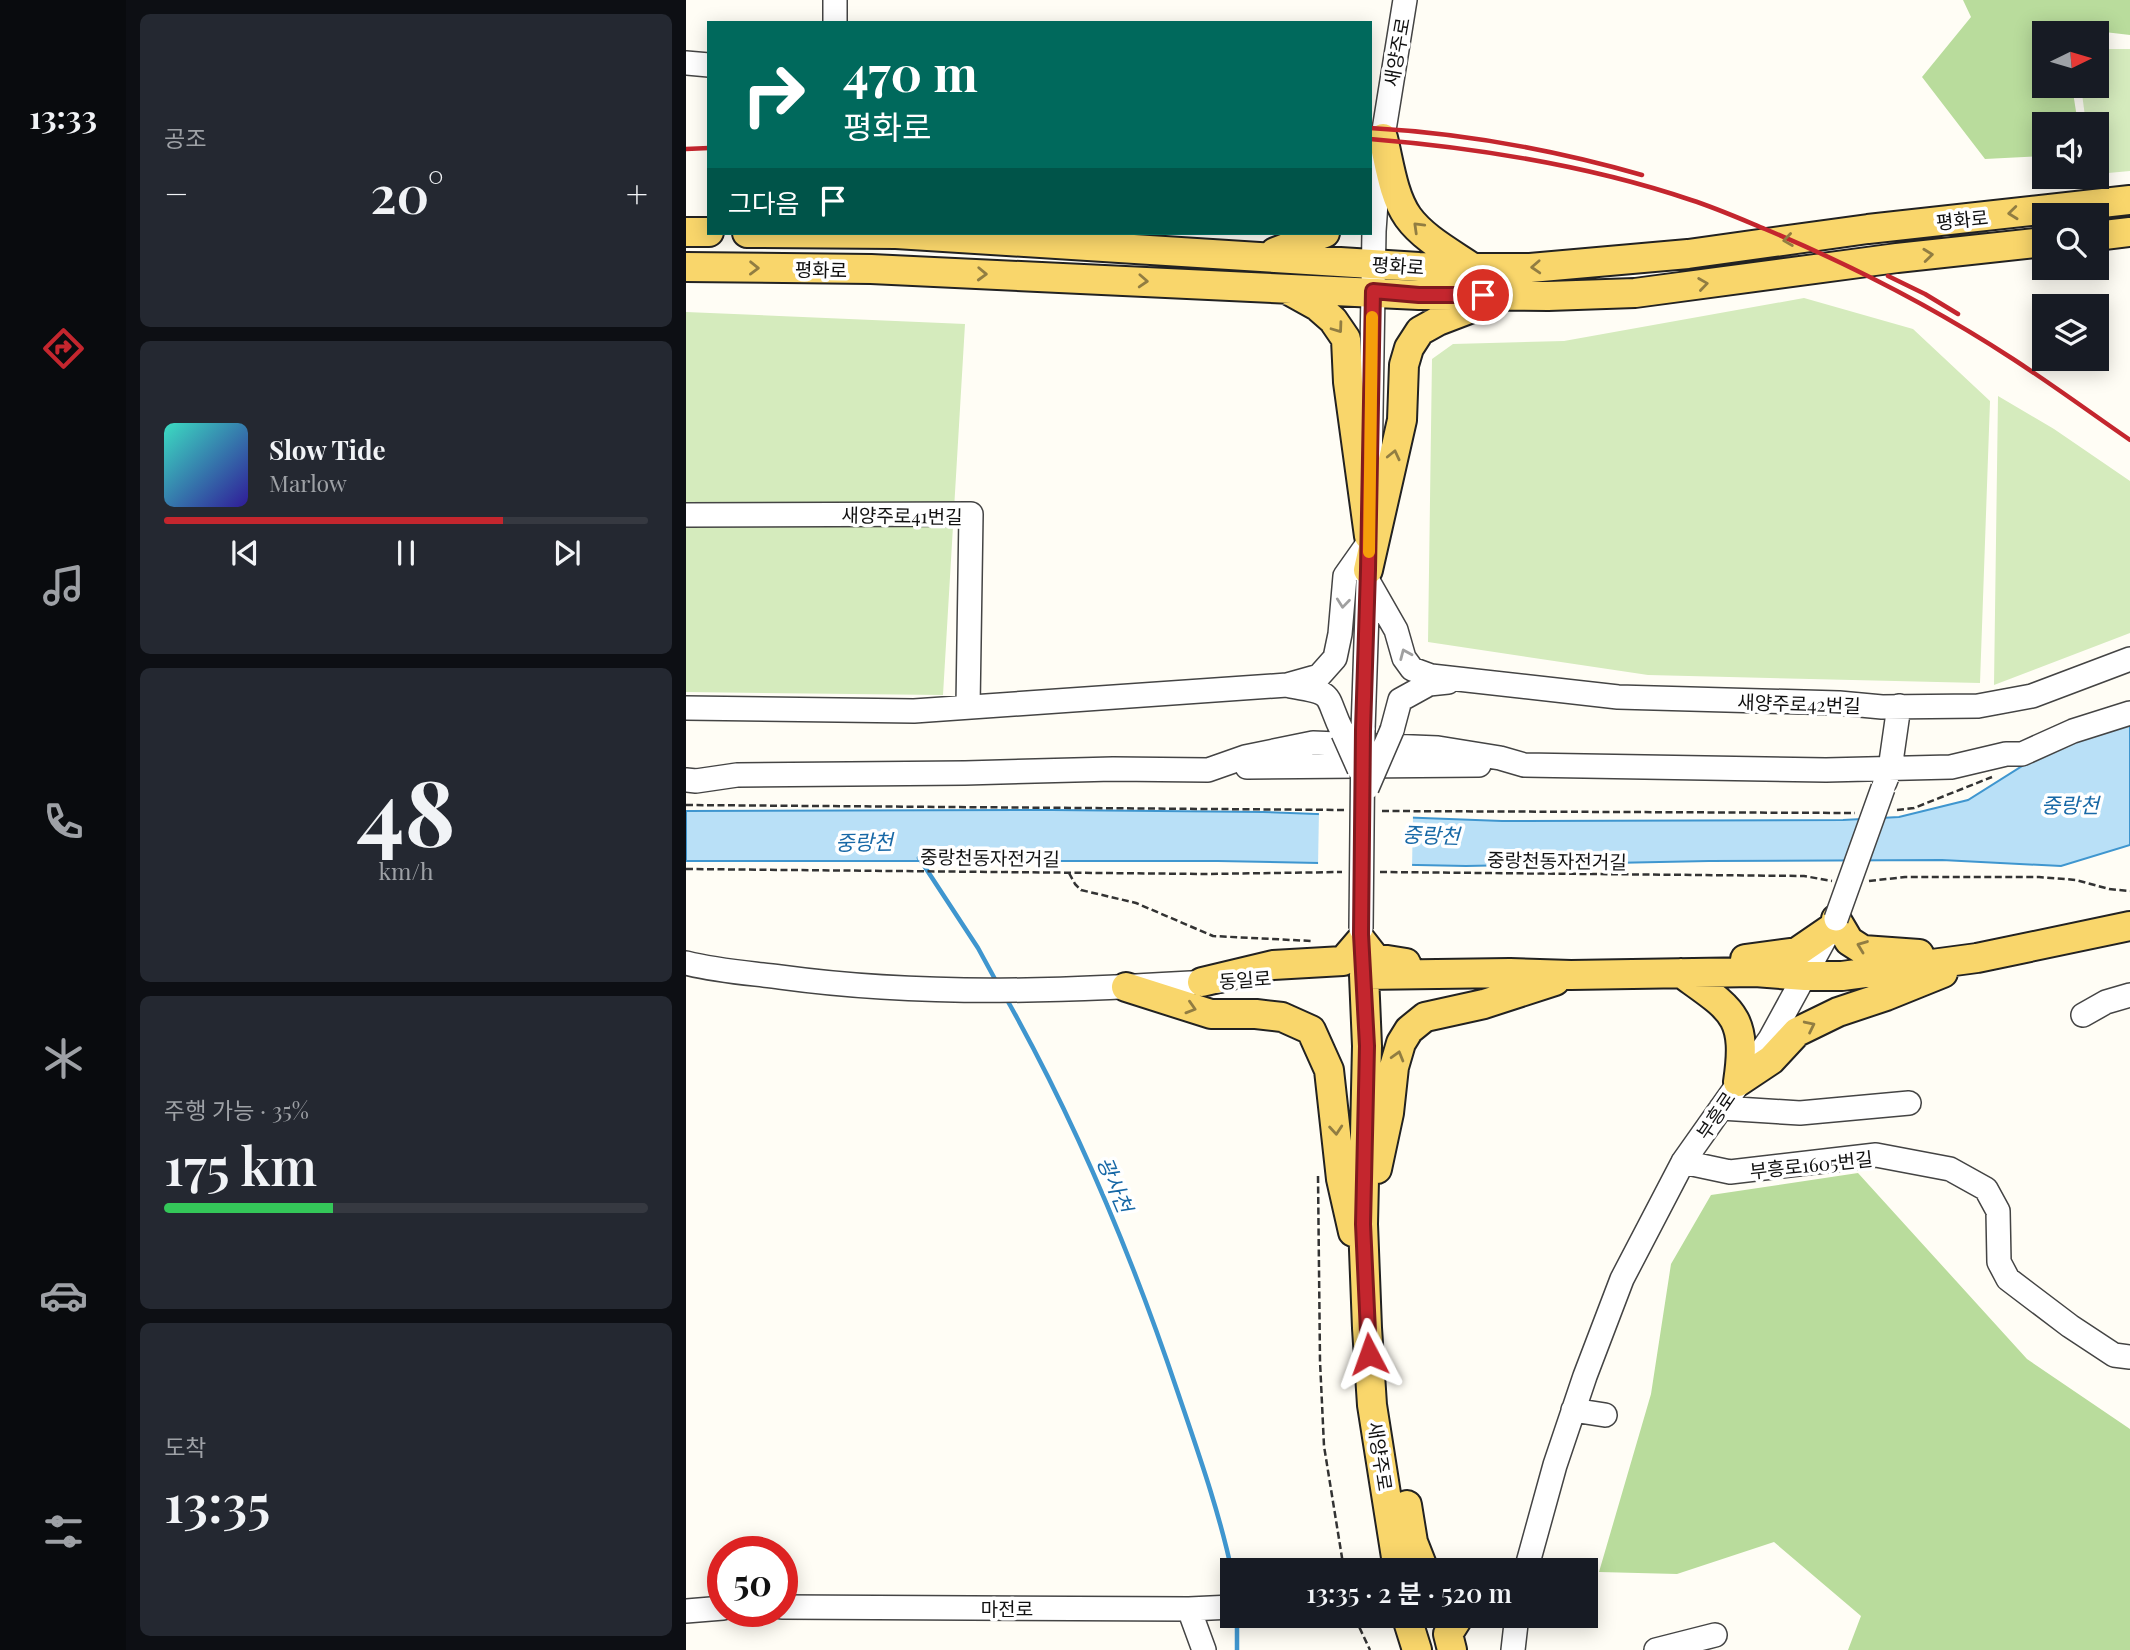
<!DOCTYPE html>
<html lang="ko">
<meta charset="utf-8">
<style>
:root{--surface:#171b24;--page:#242831;--text:#f1f3f6;--muted:#9ea1a6;--line:#363941;--accent:#c4262e}
body{margin:0;font-family:"Playfair Display","Noto Sans KR",serif;background:var(--page);color:var(--text);height:100vh;display:flex;flex-direction:column;font-size:26px;white-space:nowrap}
*{box-sizing:border-box;margin:0}
p{font-size:23px;color:var(--muted)}
.icon{flex:none;width:38px;height:38px;fill:none;stroke:currentColor;stroke-width:2;stroke-linecap:round;stroke-linejoin:round}
.map{position:relative;flex:1;overflow:hidden}
.details{display:flex;flex-direction:column;gap:14px;padding:14px;background:#0d0f14;width:560px}
.details>*{flex:none}
.hud{position:absolute;left:21px;top:21px;width:665px;height:214px;border-radius:0px;box-shadow:0 4px 18px #0003;background:#00695c;color:#fff;overflow:hidden}
.needle{width:46px;rotate:85deg}
.tools{position:absolute;left:1346px;top:21px;display:grid;gap:14px}
.tools a{display:grid;place-items:center;width:77px;height:77px;border-radius:0px;background:var(--surface);box-shadow:0 4px 18px #0003;font-size:35px}
.speed{position:absolute;left:21px;top:1536px;display:flex;gap:14px;font-size:35px;font-weight:700;text-align:center}
.speed>*{display:grid;place-content:center;width:91px;height:91px;border-radius:50%;background:var(--surface);box-shadow:0 4px 18px #0003;line-height:1}
.speed .limit{border:10px solid #d22;background:#fff;color:#111}
.pin{position:absolute;display:grid;place-items:center;width:60px;height:60px;color:#fff;margin:-30px;border:4px solid #fff;border-radius:50%;box-shadow:0 2px 7px #0007}
.me{position:absolute;width:77px;margin:-38px;rotate:356deg;stroke-linejoin:round;filter:drop-shadow(0 0 5px #0008)}
.turn{display:flex;align-items:center;gap:24px;height:147px;padding:0 21px;font-size:32px}
.turn .icon{width:91px;height:91px;stroke-width:2.5}
.turn b{display:block;font-size:49px;line-height:60px}
.then{display:flex;align-items:center;height:66px;padding:0 21px;background:#0003;gap:14px;font-size:26px}
.big{font-size:52px;font-weight:600;line-height:1.1}
.details .card{flex:1;display:flex;flex-direction:column;justify-content:center;gap:10px;min-width:0;padding:0 24px;border-radius:10px;background:var(--page)}
.details .dial{align-items:center;gap:0}
.dial b{font-size:91px;line-height:1}
.song{display:flex;align-items:center;gap:21px}
.cover{width:84px;height:84px;border-radius:10px;background:linear-gradient(135deg,hsl(170 70% 55%),hsl(250 70% 35%))}
.played{height:7px;border-radius:4px;background:linear-gradient(90deg,var(--accent) 70%,var(--line) 70%)}
.keys{display:flex;justify-content:space-around;direction:ltr}
.heat{display:flex;justify-content:space-between;align-items:center;font-size:38px;direction:ltr}
.charge{height:10px;border-radius:5px;background:linear-gradient(90deg,#34c759 35%,var(--line) 0)}
.trip{position:absolute;left:534px;top:1558px;width:378px;height:70px;border-radius:0px;background:var(--surface);box-shadow:0 4px 18px #0003;font-weight:600;line-height:70px;text-align:center}
main{display:flex;flex:1;min-height:0}
.tab-bar{display:flex;flex-direction:column;width:126px;justify-content:space-around;align-items:center;background:#090b0e;color:var(--muted)}
.tab-bar .icon{width:49px;height:49px}
.tab-bar .selected{color:var(--accent)}
.tab-bar b{font-size:32px;color:var(--text)}
.map>svg:first-child{display:block}
.green{fill:#d5ebbd}
.forest{fill:#b9dc9c}
.water{fill:#b9e0f7;stroke:#3f96cf;stroke-width:2}
.pier{fill:#fffdf5}
.lines{fill:none;stroke-linecap:round;stroke-linejoin:round}
.stream{stroke:#3f96cf;stroke-width:4.5}
.minor-casing{stroke:#444;stroke-width:26}
.major-casing{stroke:#222;stroke-width:32}
.path{stroke:#333;stroke-width:2.5;stroke-dasharray:7 3.5;stroke-linecap:butt}
.minor{stroke:#fff;stroke-width:23}
.major{stroke:#f9d66b;stroke-width:28}
.rail{stroke:#c4262e;stroke-width:4.5}
.minor-bridge-casing{stroke:#444;stroke-width:26;stroke-linecap:butt}
.minor-bridge{stroke:#fff;stroke-width:23}
.oneway{stroke:#917d42}
.oneway2{stroke:#a0a0a0}
.route-casing{stroke:#7f191e;stroke-width:18}
.route{stroke:#c4262e;stroke-width:12}
.slow{stroke:#f59e0b;stroke-width:12}
.labels{text-anchor:middle;dominant-baseline:central;stroke-width:7;stroke-linejoin:round;paint-order:stroke}
.street-label{font-size:19px;fill:#111;stroke:#fff}
.water-label{font-size:21px;font-style:italic;fill:#1768a6;stroke:#fff}
</style>
<main>
<nav class="tab-bar">
<b>13:33</b>
<svg class="icon selected" aria-label="directions" viewBox="0 0 24 24"><path d="M12 3l9 9-9 9-9-9zM9 14v-3h6M13 9l2 2-2 2"/></svg>
<svg class="icon" aria-label="music" viewBox="0 0 24 24"><path d="M9 18V5l10-2v13"/><circle cx="6" cy="18" r="3"/><circle cx="16" cy="16" r="3"/></svg>
<svg class="icon" aria-label="phone" viewBox="0 0 24 24"><path d="M5 4h4l2 5-3 2q2 4 5 5l2-3 5 2v4C11 20 4 13 5 4z"/></svg>
<svg class="icon" aria-label="climate" viewBox="0 0 24 24"><path d="M12 3v18M4 7l16 10M4 17L20 7"/></svg>
<svg class="icon" aria-label="car" viewBox="0 0 24 24"><path d="M5 17H2v-5l4-1 3-4h7l3 4 3 1v5h-3M9 17h6M6 11h13"/><circle cx="7" cy="17" r="2"/><circle cx="17" cy="17" r="2"/></svg>
<svg class="icon" aria-label="filters" viewBox="0 0 24 24"><path d="M4 7h16M4 17h16"/><circle cx="9" cy="7" r="2"/><circle cx="15" cy="17" r="2"/></svg>
</nav>
<section class="details">
<div class="card"><p>공조</p>
<div class="heat"><a>−</a><b class="big">20°</b><a>+</a></div>
</div>
<div class="card">
<div class="song"><i class="cover"></i><div><b>Slow Tide</b><p>Marlow</p></div></div>
<div class="played"></div>
<div class="keys"><svg class="icon" aria-label="previous" viewBox="0 0 24 24"><path d="M18 5L8 12l10 7zM5 5v14"/></svg><svg class="icon" aria-label="pause" viewBox="0 0 24 24"><path d="M8 5v14M16 5v14"/></svg><svg class="icon" aria-label="next" viewBox="0 0 24 24"><path d="M6 5l10 7-10 7zM19 5v14"/></svg></div>
</div>
<div class="card dial"><b>48</b><p>km/h</p></div>
<div class="card"><p>주행 가능 · 35%</p><b class="big">175 km</b><div class="charge"></div></div>
<div class="card"><p>도착</p><b class="big">13:35</b></div>
</section>
<div class="map">
<svg width="1444" height="1650" viewBox="0 0 1444 1650">
<rect width="100%" height="100%" fill="#fffdf5"/>
<path class="green" d="M1413,49H1444V171L1411,174L1410,124H1400L1395,86H1410L1411,51Z
M1118,298L1227,329L1304,401L1294,683L962,675L742,642L746,359L767,344L878,341Z
M0,312L279,324L257,695L0,692Z
M1312,396L1368,429L1444,481V633L1308,685Z"/>
<path class="forest" d="M1277,0H1444V35L1410,31L1408,33H1358V86H1386L1392,124H1358V156L1299,159L1236,77L1285,17Z
M1172,1173L1341,1359L1444,1429V1650H1162L1175,1616L1088,1542L991,1574L913,1572L965,1394L985,1264L1025,1195Z"/>
<path class="water" d="M1444,721V845L1375,866L1256,860L1023,861L780,866L532,861H0V811L366,810L577,812L816,821L1157,820L1213,817L1282,800L1352,756Z"/>
<path class="pier" d="M633,810L727,814L726,868L632,867Z"/>
<g class="lines">
<path class="stream" d="M233,858L292,948L310,981
M320,998C391,1124 446,1256 492,1393C512,1452 533,1511 546,1572
M551,1615V1650"/>
<g class="minor-casing">
<path id="minor" d="M149,0V23
M0,63L23,65
M684,472L688,231L693,161L719,0
M0,515L285,514L282,706
M682,581L710,630L718,658L726,669L745,676L932,697L1153,703L1196,707L1292,706L1346,696L1444,659
M604,686C653,694 637,694 657,733
M0,708L228,711L601,685L633,676L649,658L654,634L659,576L683,542
M677,730L682,583
M706,730L714,700L743,684L762,682
M561,767L793,765
M0,780L10,781L51,775L279,773L427,769L522,770L559,757L627,743L752,748L814,758L838,765L1140,770L1265,767L1320,754H1336L1387,731L1444,713
M1199,782L1204,769L1213,706
M0,963C31,971 63,973 94,977C240,997 388,991 534,981
M1397,1015L1420,1002L1444,995
M1035,1108L1114,1113L1223,1103
M997,1162L1044,1172L1190,1155L1264,1169L1300,1189L1312,1211L1313,1262L1322,1279L1384,1326L1428,1355L1444,1357
M887,1410L919,1415
M840,1570L869,1465L899,1376L936,1279L997,1162L1084,1039L1143,931
M96,1607L503,1609L546,1607
M503,1609L518,1650
M0,1611L37,1608
M827,1650L831,1615
M970,1650L1029,1635"/>
</g>
<g class="major-casing">
<path id="major" d="M697,138C703,162 707,196 722,217C737,238 765,253 787,268
M0,232H23
M61,233L210,234L733,267L844,268L1002,254L1182,229L1444,200
M1410,236L1444,232
M589,252L639,233
M0,267L185,269L733,295L862,296L949,293L1211,258L1358,242
M604,291L631,306L647,320L660,339L662,382L683,536
M682,570L716,420L718,365L723,348L734,331L752,321L807,300
M1150,919L1163,941L1177,950L1233,954
M1059,959L1111,952L1146,928
M995,973C1046,1010 1062,1015 1052,1082
M516,982L587,965L657,961L675,940L689,958L720,963
M440,987L525,1014H570L596,1017L625,1030L643,1070L655,1179L667,1232
M1052,1082L1085,1060L1111,1032L1152,1012L1200,996L1257,973
M691,1169L703,1113L708,1067L715,1043L723,1030L739,1017L798,1004L869,981
M721,1505L727,1542L738,1570
M712,1570L686,1405L681,1328L677,1224L681,1046L678,975L824,973L885,975L1069,972L1119,976H1156L1291,958L1444,926
M720,1615L731,1650
M766,1650L762,1634L774,1615"/>
</g>
<path class="path" d="M0,805L658,810
M1211,810L1228,808L1306,777
M696,811L1169,813
M0,869L519,874L656,872
M694,872L1118,876L1146,881
M383,873L389,884L395,890L450,903L527,936L625,941
M1183,881L1219,877H1353L1390,880L1423,889L1444,891
M632,1176L634,1361L638,1446L658,1570
M669,1618L684,1650"/>
<use href="#minor" class="minor"/>
<use href="#major" class="major"/>
<path class="rail" d="M684,128C775,133 869,150 956,175
M684,139C793,148 902,165 1005,200C1030,208 1055,219 1079,229C1165,265 1249,308 1327,359C1367,385 1405,413 1444,440
M0,149L23,148
M1202,276L1239,294L1272,314"/>
<g class="minor-bridge-casing">
<path id="minor-bridge" d="M657,733L673,769
M681,788L706,730
M1150,919L1197,788
M675,929L677,730"/>
</g>
<use href="#minor-bridge" class="minor-bridge"/>
</g>
<defs><path id="oneway-chevron" d="M-2-3.5L2.5 0L-2 3.5" fill="none" stroke-width="1.6" stroke-linecap="round" stroke-linejoin="round" transform="scale(1.75)"/></defs>
<g class="oneway">
<use href="#oneway-chevron" transform="translate(1327 213) rotate(174)"/>
<use href="#oneway-chevron" transform="translate(732 227) rotate(-136)"/>
<use href="#oneway-chevron" transform="translate(1102 240) rotate(172)"/>
<use href="#oneway-chevron" transform="translate(1242 255) rotate(-6)"/>
<use href="#oneway-chevron" transform="translate(850 267) rotate(177)"/>
<use href="#oneway-chevron" transform="translate(68 268) rotate(1)"/>
<use href="#oneway-chevron" transform="translate(296 274) rotate(2)"/>
<use href="#oneway-chevron" transform="translate(457 281) rotate(3)"/>
<use href="#oneway-chevron" transform="translate(1017 284) rotate(-8)"/>
<use href="#oneway-chevron" transform="translate(652 328) rotate(54)"/>
<use href="#oneway-chevron" transform="translate(708 455) rotate(-77)"/>
<use href="#oneway-chevron" transform="translate(1176 946) rotate(-159)"/>
<use href="#oneway-chevron" transform="translate(505 1008) rotate(17)"/>
<use href="#oneway-chevron" transform="translate(1124 1026) rotate(-26)"/>
<use href="#oneway-chevron" transform="translate(712 1056) rotate(-74)"/>
<use href="#oneway-chevron" transform="translate(650 1130) rotate(85)"/>
</g>
<g class="oneway2">
<use href="#oneway-chevron" transform="translate(657 603) rotate(96)"/>
<use href="#oneway-chevron" transform="translate(719 654) rotate(-113)"/>
</g>
<g class="lines">
<g class="route-casing">
<path id="route" d="M683,1354L677,1224L681,1046L675,934L677,730L682,570L687,291L733,295H797"/>
</g>
<use href="#route" class="route"/>
<path class="slow" d="M683,552L686,317"/>
</g>
<g class="labels">
<g class="street-label">
<text transform="translate(710 52) rotate(-80)">새양주로</text>
<text transform="translate(1276 219) rotate(-6)">평화로</text>
<text transform="translate(712 265) rotate(4)">평화로</text>
<text transform="translate(135 269) rotate(1)">평화로</text>
<text transform="translate(216 515) rotate(1)">새양주로41번길</text>
<text transform="translate(1113 703) rotate(2)">새양주로42번길</text>
<text transform="translate(304 857) rotate(1)">중랑천동자전거길</text>
<text transform="translate(871 860) rotate(1)">중랑천동자전거길</text>
<text transform="translate(559 979) rotate(-4)">동일로</text>
<text transform="translate(1029 1115) rotate(-56)">부흥로</text>
<text transform="translate(1125 1164) rotate(-6)">부흥로1605번길</text>
<text transform="translate(695 1456) rotate(81)">새양주로</text>
<text x="321" y="1608">마전로</text>
</g>
<g class="water-label">
<text x="1384" y="804">중랑천</text>
<text transform="translate(745 834) rotate(2)">중랑천</text>
<text transform="translate(178 841) rotate(-1)">중랑천</text>
<text transform="translate(430 1184) rotate(67)">광사천</text>
</g>
</g>
</svg>
<div class="tools">
<a><svg class="needle" viewBox="-14 -14 28 28"><path d="M0-13l5 13h-10z" fill="#e53935"/><path d="M0 13l5-13h-10z" fill="#9ea1a6"/></svg></a>
<a><svg class="icon" aria-label="sound" viewBox="0 0 24 24"><path d="M4 9h4l5-4v14l-5-4H4zM17 9q2 3 0 6"/></svg></a>
<a><svg class="icon" aria-label="search" viewBox="0 0 24 24"><circle cx="10" cy="10" r="6"/><path d="M15 15l6 6"/></svg></a>
<a><svg class="icon" aria-label="layers" viewBox="0 0 24 24"><path d="M12 4l9 5-9 5-9-5zM3 14l9 5 9-5"/></svg></a>
</div>
<div class="speed"><div class="limit">50</div></div>
<div class="pin" style="left:797px;top:295px;background:#d93025"><svg class="icon" aria-label="arrive" viewBox="0 0 24 24"><path d="M6 21V4h12l-3 4 3 4H6"/></svg></div>
<svg class="me" style="left:683px;top:1354px" viewBox="-20 -20 40 40"><path d="M0-17L14 15 0 8-14 15z" fill="#c4262e" stroke="#fff" stroke-width="4"/></svg>
<div class="trip">13:35 · 2 분 · 520 m</div>
<div class="hud">
<div class="turn"><svg class="icon" aria-label="right" viewBox="0 0 24 24"><path d="M7 20v-9h11M14 6l5 5-5 5"/></svg><div><b>470 m</b>평화로</div></div>
<div class="then">그다음<svg class="icon" aria-label="arrive" viewBox="0 0 24 24"><path d="M6 21V4h12l-3 4 3 4H6"/></svg></div>
</div>
</div>
</main>
